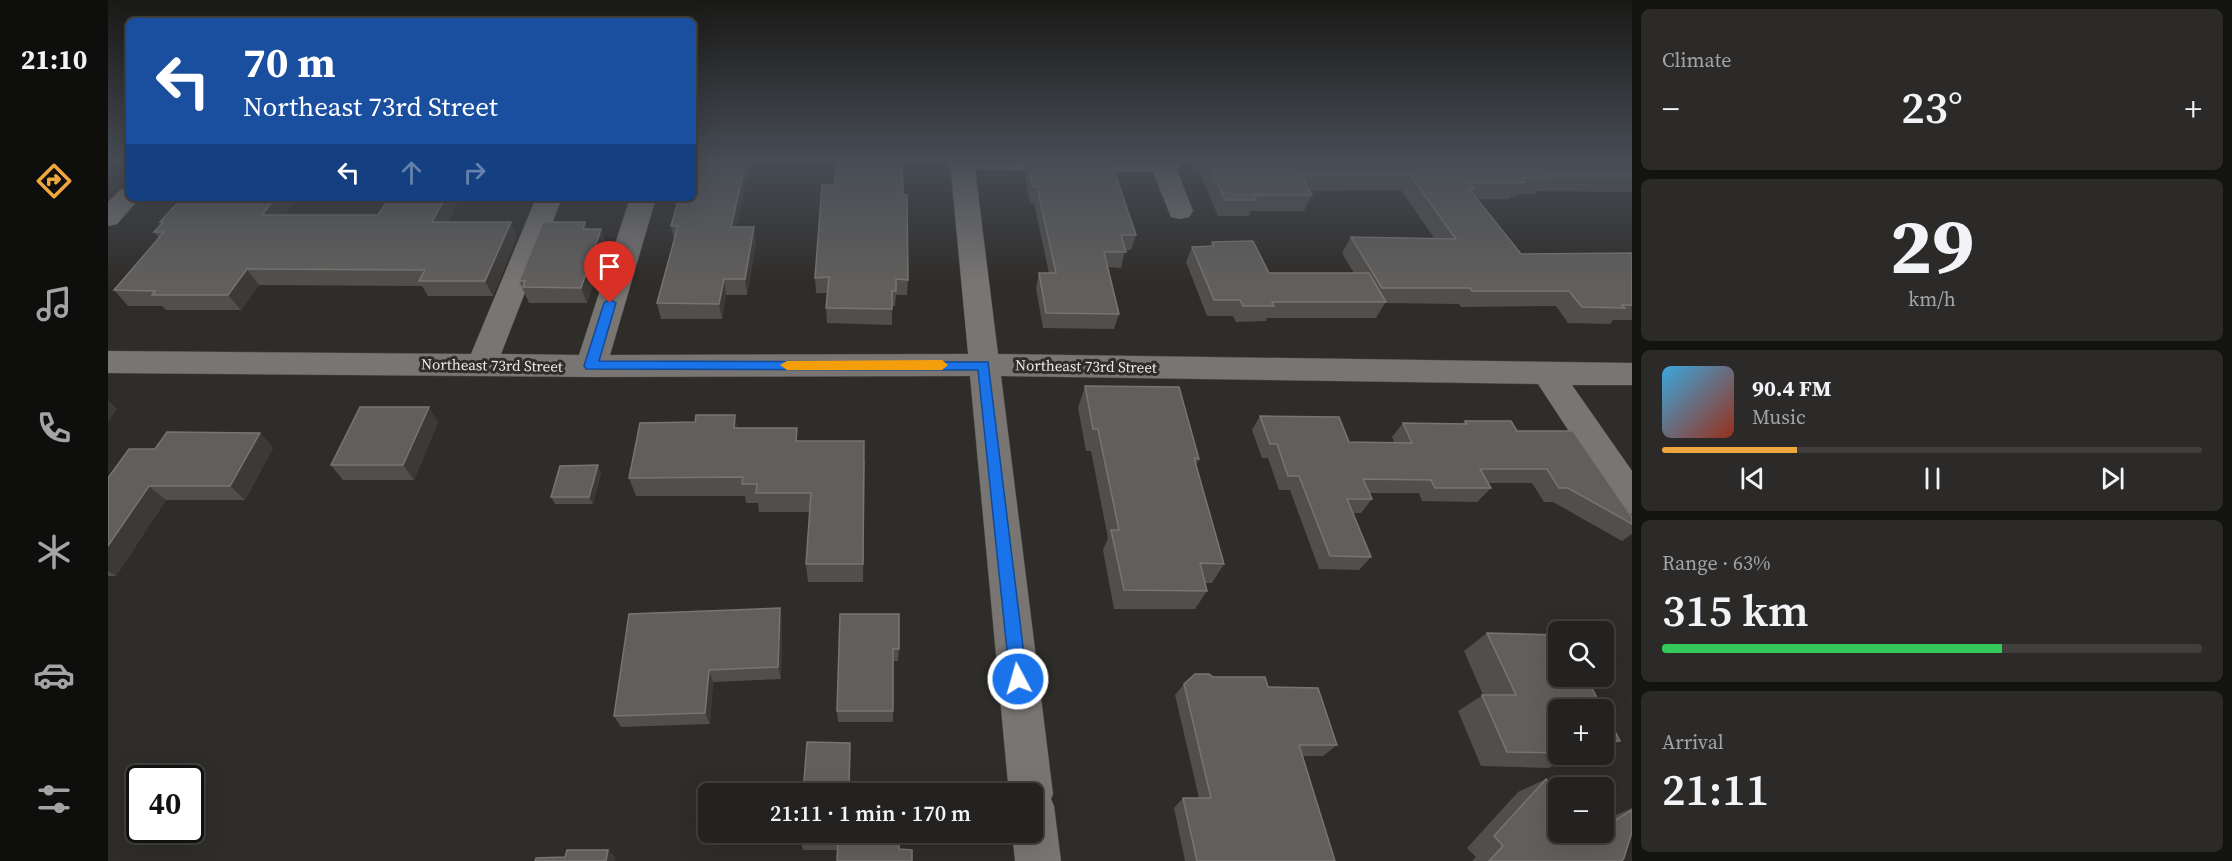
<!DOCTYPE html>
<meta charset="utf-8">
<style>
:root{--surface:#232220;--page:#2b2a29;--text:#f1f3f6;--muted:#a3a4a5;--line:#403f3e;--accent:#f0a63e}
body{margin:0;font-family:"Source Serif 4",serif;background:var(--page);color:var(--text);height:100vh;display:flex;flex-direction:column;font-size:22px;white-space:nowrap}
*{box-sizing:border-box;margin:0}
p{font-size:20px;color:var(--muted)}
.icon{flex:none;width:33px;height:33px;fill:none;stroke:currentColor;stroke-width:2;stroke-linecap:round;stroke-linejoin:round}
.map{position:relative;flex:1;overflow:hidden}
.side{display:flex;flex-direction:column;gap:9px;padding:9px;background:#131312;width:600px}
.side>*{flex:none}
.top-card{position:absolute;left:18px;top:18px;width:570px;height:183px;border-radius:9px;box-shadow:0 6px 24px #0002,0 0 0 2px var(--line);background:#1a4fa0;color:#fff;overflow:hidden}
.controls{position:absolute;left:1440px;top:621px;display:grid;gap:12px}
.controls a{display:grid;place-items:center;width:66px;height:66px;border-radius:9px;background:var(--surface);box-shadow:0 6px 24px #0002,0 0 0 2px var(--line);font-size:30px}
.speed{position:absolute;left:18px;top:765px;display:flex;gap:12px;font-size:30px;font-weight:700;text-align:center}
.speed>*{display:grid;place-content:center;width:78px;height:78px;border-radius:50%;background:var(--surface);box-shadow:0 6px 24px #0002,0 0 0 2px var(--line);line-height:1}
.speed .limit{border:3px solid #111;border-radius:9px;background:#fff;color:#111}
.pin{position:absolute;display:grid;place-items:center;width:51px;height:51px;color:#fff;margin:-62px -26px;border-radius:50% 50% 50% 0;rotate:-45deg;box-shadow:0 0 6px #0007}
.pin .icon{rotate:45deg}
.me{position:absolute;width:66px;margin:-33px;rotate:354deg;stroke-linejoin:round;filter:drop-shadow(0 0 4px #0008)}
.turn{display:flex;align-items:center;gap:21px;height:126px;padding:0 18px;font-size:27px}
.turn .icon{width:78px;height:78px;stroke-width:2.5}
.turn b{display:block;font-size:42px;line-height:51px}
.lanes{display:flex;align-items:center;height:57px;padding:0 18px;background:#0003;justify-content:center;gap:30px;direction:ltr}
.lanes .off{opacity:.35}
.big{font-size:45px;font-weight:600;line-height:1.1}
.side .tile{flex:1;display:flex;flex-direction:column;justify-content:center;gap:9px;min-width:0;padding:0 21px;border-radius:9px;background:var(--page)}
.side .dial{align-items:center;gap:0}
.dial b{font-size:78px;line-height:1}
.song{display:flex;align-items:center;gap:18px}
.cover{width:72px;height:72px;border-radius:9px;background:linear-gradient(135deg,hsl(200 70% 55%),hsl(10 70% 35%))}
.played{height:6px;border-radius:3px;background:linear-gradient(90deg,var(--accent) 25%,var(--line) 25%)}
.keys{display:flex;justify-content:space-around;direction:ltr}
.heat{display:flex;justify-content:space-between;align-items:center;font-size:33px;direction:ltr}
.charge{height:9px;border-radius:4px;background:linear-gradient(90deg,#34c759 63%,var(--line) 0)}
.trip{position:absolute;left:590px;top:783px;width:345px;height:60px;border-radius:9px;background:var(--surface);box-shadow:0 6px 24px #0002,0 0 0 2px var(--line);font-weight:600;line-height:60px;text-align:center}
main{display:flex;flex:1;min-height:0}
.menu{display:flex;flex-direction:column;width:108px;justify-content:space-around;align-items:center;background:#0e0e0d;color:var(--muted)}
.menu .icon{width:42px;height:42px}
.menu .active{color:var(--accent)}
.menu b{font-size:27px;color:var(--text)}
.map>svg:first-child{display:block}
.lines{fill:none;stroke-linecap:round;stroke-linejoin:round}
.minor-casing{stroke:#4a4846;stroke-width:1}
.minor{fill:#787573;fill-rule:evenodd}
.wall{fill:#514f4c}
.shaded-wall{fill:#3c3a37}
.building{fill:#615f5d;stroke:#777572;stroke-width:1.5}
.route{fill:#1a73e8;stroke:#114b97;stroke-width:1.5}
.slow{fill:#f59e0b}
.labels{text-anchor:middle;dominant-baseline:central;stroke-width:6;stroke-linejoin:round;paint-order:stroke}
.street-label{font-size:15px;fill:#ebeae8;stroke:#2f2d2a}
</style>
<main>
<nav class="menu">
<b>21:10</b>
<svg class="icon active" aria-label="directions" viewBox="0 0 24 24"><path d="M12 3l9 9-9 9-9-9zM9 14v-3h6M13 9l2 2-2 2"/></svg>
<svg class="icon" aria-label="music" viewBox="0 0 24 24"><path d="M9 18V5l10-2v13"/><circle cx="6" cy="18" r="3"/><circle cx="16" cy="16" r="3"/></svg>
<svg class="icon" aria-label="phone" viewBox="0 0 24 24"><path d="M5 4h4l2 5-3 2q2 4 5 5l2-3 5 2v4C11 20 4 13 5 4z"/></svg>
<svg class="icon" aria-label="climate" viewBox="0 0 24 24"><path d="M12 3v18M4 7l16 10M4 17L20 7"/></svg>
<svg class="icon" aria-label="car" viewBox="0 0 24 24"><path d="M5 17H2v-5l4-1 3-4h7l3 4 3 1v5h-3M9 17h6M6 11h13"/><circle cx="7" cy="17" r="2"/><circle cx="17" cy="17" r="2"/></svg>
<svg class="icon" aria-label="filters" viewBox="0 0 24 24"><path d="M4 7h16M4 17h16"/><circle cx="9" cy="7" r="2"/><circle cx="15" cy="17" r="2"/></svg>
</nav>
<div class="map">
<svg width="1524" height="861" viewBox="0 0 1524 861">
<rect width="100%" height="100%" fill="#2f2d2a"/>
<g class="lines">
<g class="minor-casing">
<path id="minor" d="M842,161H1071L1073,165L1069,170L1085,211L1081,217L1072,219L1063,217L1045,172L867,169L890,354L1524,363V385H1464L1524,471V514L1512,509L1430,384L893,376L945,794L943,799L946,806L953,861H907L904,832H924V794H901L862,376L483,377L0,373V351L363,354L428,198H454L393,354L471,355L522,198H548L502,355L860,354Z
M21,187V198H32L9,224L0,226V202L12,190Z"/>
</g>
<use href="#minor" class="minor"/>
</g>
<path class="wall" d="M919,161H969L970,164L1028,235L1023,250H1017L1013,268L1000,267L1011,314L1006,329L935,328L928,288L931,273H941L926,203H922L917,175Z
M1081,161H1524V192L1429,191L1427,194H1409L1406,197H1403L1402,199H1369L1413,254L1524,253V320H1505L1502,324L1460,323L1448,306L1353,307L1351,304L1277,303L1268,318H1159L1158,321L1128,322L1125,316H1099L1078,262L1084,247L1102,246L1104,242L1161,273H1246L1234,253L1243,237L1326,238L1293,190L1202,191L1204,195L1196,211H1143L1141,216H1110L1092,173H1086Z
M714,185L800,280L799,295H788L787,306H784V325L719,323L718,308L719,293H708L707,278Z
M74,198H189L176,215L340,222L409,237L385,296H320L314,286L151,285L133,310H58L54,306H20L6,290L51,238L46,232L54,223L52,222Z
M477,222L479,229H493L498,245L479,303H421L411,281Z
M563,226L629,227L648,243L639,295H618L614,319H553L549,303L566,239Z
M977,386L1091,459L1088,466L1116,564L1104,583H1097L1099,591L1087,609H1006L995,550L1000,538L983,451H978L970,408Z
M1152,416L1241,442H1286L1284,437L1295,423L1354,424L1357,421L1409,431L1524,517V534L1514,541L1445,502H1436L1424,483H1380L1383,488L1369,502L1314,501L1311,493H1261L1264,499L1253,513H1244L1263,557L1251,570L1211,569L1182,490H1171L1160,458H1154L1144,430Z
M330,422L306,480H235L223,465Z
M630,428L691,441L757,460L755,582H700L698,564L702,512H651L650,503H638L637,496H528L521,478Z
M152,433L165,448L137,500H58L8,576H0V478L47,449Z
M493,473L485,504H447L443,497Z
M732,614L791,649L790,661H785V722H730L729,711Z
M674,621L673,679L605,682L602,724L513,727L506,716Z
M1379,633L1450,710V754H1484L1481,756L1466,755L1441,768L1373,766L1350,711L1375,695L1356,651Z
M1105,677L1160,687L1229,745L1215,756H1194L1227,861H1077L1066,808L1075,798H1091L1067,695L1076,684Z
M1496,710L1512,741L1496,749Z
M1438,779L1496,832V820L1524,808V832L1514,861H1364L1368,857L1359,848L1410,792Z
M791,832L730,850H695L692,838Z"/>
<path class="shaded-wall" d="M638,161H643L625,243L623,227Z
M167,198H189L165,231L154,215Z
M337,198H353L332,237L324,222Z
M403,222L409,237L385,296L377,281Z
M477,222L482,237L475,229Z
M646,227L648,243L639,295L637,279Z
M493,229L498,245L479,303L473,288Z
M139,269L151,285L133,310L120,295Z
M616,279L618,295L614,319L611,304Z
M0,400L9,409L0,422Z
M321,407L330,422L306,480L295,465Z
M627,415L631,434L626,428Z
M152,433L165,448L137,500L122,486Z
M490,465L493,473L485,504L481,497Z
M41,486L58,500L8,576L0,571V546Z
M672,608L674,621L673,679L670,667Z
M601,670L605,682L602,724L597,713Z
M742,743L743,758L742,794L741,783Z
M500,850L508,858L507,861H498Z"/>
<path class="building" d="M585,161H638L623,227H646L637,279H616L611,304L549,303L570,226H563L571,198H585Z
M728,161H794L795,195H799L800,280L788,279V291H784V309L718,308L721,277L707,278L714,185H727Z
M919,161H969L970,164H1004L1028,235H1013L1018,252H996L1011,314L938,313L931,273H948L931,195L929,187H925Z
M1100,161H1524V176H1436L1438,178H1415L1418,182H1412L1413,183H1362L1366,189H1361L1413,254L1524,253V305H1514L1517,308L1474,307L1461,291H1364L1362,288H1274L1243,237L1348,239L1302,175L1193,176L1204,195H1145L1148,200H1117Z
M74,198H167L154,215H270L281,198H337L324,222H403L377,281H311L317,270L139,269L120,295H44L47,291L6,290L56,232H46L55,222H52Z
M435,222H477L475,229H493L473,288L415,287L417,281H411Z
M1145,241L1161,273H1261L1278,302H1164L1166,306H1135L1132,300H1106L1084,247L1106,246L1104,242Z
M977,386L1071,387L1091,459L1086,458L1116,564L1092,563L1099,591L1016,590L1003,530H1011L990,429H985Z
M252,407H321L295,465H223Z
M588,415H627L626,428H689L688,441H756L755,564H698L703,493H648L649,484H634L635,477L521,478L532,423L587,422Z
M1152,416L1231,417L1241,442L1304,443L1295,423L1359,424L1357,421H1403L1409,431H1465L1524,517V524L1460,488H1451L1439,469H1372L1383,488H1327L1323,480L1255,479L1264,499H1239L1263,557L1222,556L1191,476H1180L1169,444H1162Z
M59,432L152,433L122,486H41L0,546V478L21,449H47Z
M490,465L481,497H443L452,466Z
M672,608L670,667L601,670L597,713L506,716L521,614Z
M732,614H791V649H785V711H729Z
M1379,633L1450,635V676H1478L1495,710H1450V753L1399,752L1374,695H1408Z
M1087,674H1101L1105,677H1157L1160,687L1210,688L1229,745H1191L1227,861H1089L1075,798H1103L1076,684Z
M1496,710L1512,741L1496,740Z
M699,742L742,743L741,783L792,785V794H695Z
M1438,779L1450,790V832H1496V827L1524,810V832L1516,858L1514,861H1381L1395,846L1386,836Z
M692,832H791V849L804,850V861H729L730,839L692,838Z
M459,850H500L498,861H427L428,858L457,857Z"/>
<linearGradient id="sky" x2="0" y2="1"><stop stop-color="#1a1917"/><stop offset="0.57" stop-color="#474c55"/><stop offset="1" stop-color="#474c55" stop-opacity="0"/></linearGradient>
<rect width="1524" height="282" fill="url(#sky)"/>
<path class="route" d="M502,299L508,303L491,361L880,362L919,679L916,685L910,687L905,685L902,679L870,370L478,369L476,366L496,303Z"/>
<path class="slow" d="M834,360L840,365L834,370H679L672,365L679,361Z"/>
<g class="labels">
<g class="street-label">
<text transform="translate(384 365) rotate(1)">Northeast 73rd Street</text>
<text transform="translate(978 366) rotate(1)">Northeast 73rd Street</text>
</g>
</g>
</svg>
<div class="controls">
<a><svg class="icon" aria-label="search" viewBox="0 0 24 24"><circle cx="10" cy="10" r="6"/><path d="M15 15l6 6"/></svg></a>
<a>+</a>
<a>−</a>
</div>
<div class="speed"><div class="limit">40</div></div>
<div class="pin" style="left:502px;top:303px;background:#d93025"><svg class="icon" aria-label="arrive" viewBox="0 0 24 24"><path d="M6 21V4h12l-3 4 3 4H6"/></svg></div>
<svg class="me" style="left:910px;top:679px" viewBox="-20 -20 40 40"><circle r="17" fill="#1a73e8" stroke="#fff" stroke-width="3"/><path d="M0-11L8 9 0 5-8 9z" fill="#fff"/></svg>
<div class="trip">21:11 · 1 min · 170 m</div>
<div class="top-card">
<div class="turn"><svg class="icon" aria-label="left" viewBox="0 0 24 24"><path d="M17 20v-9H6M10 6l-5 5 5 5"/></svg><div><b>70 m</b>Northeast 73rd Street</div></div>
<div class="lanes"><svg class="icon" aria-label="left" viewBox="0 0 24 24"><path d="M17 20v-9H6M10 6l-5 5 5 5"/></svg><svg class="icon off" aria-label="ahead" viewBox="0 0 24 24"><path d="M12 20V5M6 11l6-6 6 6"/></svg><svg class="icon off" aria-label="right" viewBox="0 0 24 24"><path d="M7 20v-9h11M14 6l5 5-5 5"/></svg></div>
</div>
</div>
<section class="side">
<div class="tile"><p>Climate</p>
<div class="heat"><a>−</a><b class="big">23°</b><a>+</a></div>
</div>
<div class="tile dial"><b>29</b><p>km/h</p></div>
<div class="tile">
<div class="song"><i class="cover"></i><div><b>90.4 FM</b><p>Music</p></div></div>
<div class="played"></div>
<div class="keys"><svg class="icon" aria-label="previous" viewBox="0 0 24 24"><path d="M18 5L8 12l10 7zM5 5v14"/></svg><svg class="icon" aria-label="pause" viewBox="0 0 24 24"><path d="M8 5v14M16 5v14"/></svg><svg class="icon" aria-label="next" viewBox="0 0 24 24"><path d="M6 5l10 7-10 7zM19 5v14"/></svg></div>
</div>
<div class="tile"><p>Range · 63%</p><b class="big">315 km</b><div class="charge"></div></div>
<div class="tile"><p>Arrival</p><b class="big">21:11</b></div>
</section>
</main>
